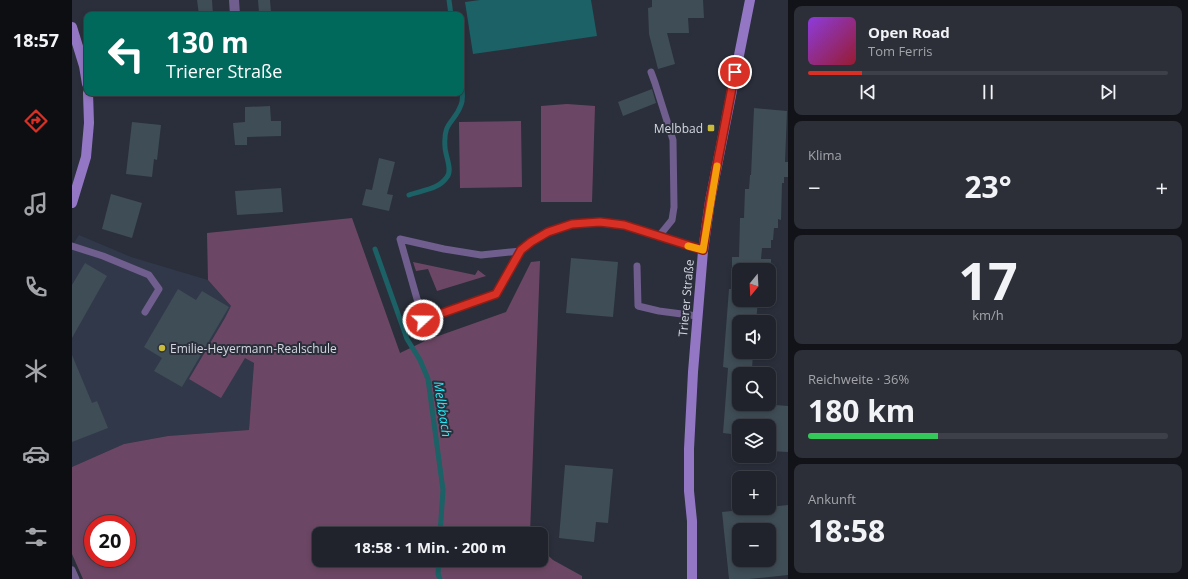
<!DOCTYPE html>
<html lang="de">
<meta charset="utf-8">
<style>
:root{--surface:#20232c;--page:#2d2f38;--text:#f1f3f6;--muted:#a2a4a9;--line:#3d4048;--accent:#d93025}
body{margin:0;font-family:"Open Sans",sans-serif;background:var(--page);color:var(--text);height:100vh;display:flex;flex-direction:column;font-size:15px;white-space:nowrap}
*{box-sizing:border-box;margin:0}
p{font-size:13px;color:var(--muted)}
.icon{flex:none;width:22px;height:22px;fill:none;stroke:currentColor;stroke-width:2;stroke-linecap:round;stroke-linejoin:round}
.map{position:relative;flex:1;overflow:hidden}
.side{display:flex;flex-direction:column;gap:6px;padding:6px;background:#121318;width:400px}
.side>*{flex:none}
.hud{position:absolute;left:12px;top:12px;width:380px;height:84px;border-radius:8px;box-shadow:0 2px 6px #0003,0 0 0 1px var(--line);background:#00695c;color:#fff;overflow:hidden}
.needle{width:26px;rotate:198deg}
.buttons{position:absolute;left:660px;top:263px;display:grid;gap:8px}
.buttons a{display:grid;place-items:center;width:44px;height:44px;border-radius:8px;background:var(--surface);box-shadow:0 2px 6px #0003,0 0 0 1px var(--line);font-size:20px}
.speed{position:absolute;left:12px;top:515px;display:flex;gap:8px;font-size:20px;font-weight:700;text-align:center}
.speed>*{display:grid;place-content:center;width:52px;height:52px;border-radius:50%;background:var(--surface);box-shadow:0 2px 6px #0003,0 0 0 1px var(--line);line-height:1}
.speed .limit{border:6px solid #d22;background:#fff;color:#111}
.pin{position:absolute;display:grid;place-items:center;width:34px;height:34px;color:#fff;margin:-17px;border:2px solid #fff;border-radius:50%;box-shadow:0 1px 4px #0007}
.me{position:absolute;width:44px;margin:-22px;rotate:69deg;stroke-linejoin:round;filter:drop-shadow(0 0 3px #0008)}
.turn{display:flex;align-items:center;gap:14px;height:84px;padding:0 16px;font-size:18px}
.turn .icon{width:52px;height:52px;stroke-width:2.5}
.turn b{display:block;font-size:28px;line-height:34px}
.big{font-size:30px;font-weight:700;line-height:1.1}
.side .widget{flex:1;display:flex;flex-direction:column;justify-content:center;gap:6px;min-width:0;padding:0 14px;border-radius:8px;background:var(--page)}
.side .dial{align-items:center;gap:0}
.dial b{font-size:52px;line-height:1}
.song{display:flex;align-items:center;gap:12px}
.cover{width:48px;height:48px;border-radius:6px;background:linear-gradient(135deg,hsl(270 70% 55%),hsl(350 70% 35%))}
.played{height:4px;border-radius:2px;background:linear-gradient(90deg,var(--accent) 15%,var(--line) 15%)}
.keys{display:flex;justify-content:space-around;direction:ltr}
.heat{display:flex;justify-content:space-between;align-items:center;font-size:22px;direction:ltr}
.charge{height:6px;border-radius:3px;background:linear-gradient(90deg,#34c759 36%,var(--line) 0)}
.trip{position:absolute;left:240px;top:527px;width:236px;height:40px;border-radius:8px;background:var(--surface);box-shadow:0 2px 6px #0003,0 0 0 1px var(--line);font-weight:700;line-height:40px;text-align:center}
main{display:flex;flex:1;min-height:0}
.tab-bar{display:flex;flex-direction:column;width:72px;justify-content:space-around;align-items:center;background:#0d0e12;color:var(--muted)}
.tab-bar .icon{width:28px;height:28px}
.tab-bar .active{color:var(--accent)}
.tab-bar b{font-size:18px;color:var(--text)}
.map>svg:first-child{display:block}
.built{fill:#31384a}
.green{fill:#6c4765;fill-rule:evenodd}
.water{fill:#1b6165}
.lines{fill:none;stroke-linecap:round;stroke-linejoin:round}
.stream{stroke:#1b6165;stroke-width:5}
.building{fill:#3f4d56;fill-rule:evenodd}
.lane{stroke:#705e8e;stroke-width:7}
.street{stroke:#705e8e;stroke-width:10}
.secondary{stroke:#9477c4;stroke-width:10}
.route-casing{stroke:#8d1f18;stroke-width:10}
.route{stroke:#d93025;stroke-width:7}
.slow{stroke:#f59e0b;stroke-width:7}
.poi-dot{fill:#c8bb3b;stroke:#2a2f3b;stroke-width:1.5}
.labels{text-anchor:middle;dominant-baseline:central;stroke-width:4;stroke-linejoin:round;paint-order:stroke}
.poi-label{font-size:12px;fill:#d4d7df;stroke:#2a2f3b;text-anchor:end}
.street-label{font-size:12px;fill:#d4d7df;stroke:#2a2f3b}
.water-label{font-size:13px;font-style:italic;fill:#25ecf8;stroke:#2a2f3b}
</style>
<main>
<nav class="tab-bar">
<b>18:57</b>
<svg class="icon active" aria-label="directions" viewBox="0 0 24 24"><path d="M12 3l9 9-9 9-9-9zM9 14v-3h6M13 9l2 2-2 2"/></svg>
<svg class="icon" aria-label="music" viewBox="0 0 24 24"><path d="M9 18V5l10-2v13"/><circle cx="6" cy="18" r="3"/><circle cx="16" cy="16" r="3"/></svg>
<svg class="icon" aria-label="phone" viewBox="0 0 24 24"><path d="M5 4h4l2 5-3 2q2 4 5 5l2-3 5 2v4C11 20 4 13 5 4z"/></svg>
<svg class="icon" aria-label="climate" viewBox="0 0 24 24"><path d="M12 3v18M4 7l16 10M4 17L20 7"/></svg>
<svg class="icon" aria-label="car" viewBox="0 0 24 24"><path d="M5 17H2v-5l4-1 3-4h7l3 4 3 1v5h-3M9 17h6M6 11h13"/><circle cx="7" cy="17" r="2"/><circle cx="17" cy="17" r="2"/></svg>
<svg class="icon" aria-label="filters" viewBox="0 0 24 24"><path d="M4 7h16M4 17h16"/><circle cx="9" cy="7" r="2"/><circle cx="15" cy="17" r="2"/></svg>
</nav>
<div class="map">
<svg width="716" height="579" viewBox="0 0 716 579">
<rect width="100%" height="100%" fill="#2a2f3b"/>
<path class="built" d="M7,235L59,257L136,280L159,306L182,364L177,430L96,436L52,444L0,467V246Z"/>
<path class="green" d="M495,104L523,106L520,202H469V106Z
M449,121L450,187L388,188L387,122Z
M280,218L328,353L355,340L434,312L459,262L468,261L458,534H247V560H469V549L481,560L510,576V579H11L0,554V467L52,444L96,436L177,430L182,363L173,358L149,398L117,379L153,318L159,306L136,280L135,233ZM21,524H55V558H21Z
M341,262L403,275L406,270L414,276L365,291L356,269L344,271Z"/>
<path class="water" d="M408,0H519L525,36L401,54L393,2Z"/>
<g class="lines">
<path class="stream" d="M377,0L379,15
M337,195C350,190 366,190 375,177C381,170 373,155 373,147C371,121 382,124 389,105C392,98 390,89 389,81
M303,249L335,339L348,360L356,379L371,490L368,534
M367,560L366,574L368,579"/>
</g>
<path class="building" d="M125,0H140L141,14L127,15Z
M186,0H198L199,12L187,13Z
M580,0H631L632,18H616L617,33H595L603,64L586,69L577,34L576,8L580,7Z
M580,89L584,103L551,116L546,102Z
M198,106L199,121H209V136L175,137V145H163L161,123L173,122V107Z
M682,108L715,111L713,162H716V177H712V183H710L709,220L706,219V228H702L701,240H699V248H690L689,259H699V270H660V257H667L668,218H672L673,189H677L678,175H679Z
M60,122L89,125L85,160L82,159L80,177L54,174Z
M307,158L323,162L315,194L321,195L317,211L290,205L294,189L300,190Z
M209,188L211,212L165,215L163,191Z
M39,194L70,203L60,238L30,229Z
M499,258L546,262L541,317L494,313Z
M13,263L35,276L0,338V285Z
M106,289L124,300L130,291L157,307L110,387L82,371L90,358L72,347Z
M657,289H667V300H686L684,322H667V352H681L680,369H677L676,374H667V404H692L716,406V452L697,451V426H667V435L651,433L656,368L651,367Z
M0,355L20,403L25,401L36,428L0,442Z
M493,465L541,469L536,523L524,522L522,542L487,538Z
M716,505V575L677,579H657L650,512ZM667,530H697V560H667Z"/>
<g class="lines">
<path class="lane" d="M579,72L583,83L601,140L602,207L600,220L587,236
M0,246L31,256L77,275L87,289L73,312
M449,251L409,255L372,249L328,239L351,320L424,293L449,251L459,242L476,232L500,224L528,222L552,225L631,251
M565,266L566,306L587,311L625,316
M0,570L4,579"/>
<path class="street" d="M162,0L163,15"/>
<path class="secondary" d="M0,27L12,66L15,84
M0,203L14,157L17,123L16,93
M620,579V521L617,491V449L621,372L631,251L638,201L678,0"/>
</g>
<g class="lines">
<g class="route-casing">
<path id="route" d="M351,320L424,294L449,250L459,242L476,232L500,224L528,222L552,225L631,250L638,201L663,72"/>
</g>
<use href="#route" class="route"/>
<path class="slow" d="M616,246L631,250L645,166"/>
</g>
<g class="poi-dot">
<rect x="635" y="124" width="8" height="8" rx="2"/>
<circle cx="90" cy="348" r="4"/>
</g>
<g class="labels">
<g class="poi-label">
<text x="631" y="128">Melbbad</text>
<text x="98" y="348" text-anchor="start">Emilie-Heyermann-Realschule</text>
</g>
<g class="street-label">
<text transform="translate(614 298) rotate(-85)">Trierer Straße</text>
</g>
<g class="water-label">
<text transform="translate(371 409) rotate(81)">Melbbach</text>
</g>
</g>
</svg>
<div class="buttons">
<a><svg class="needle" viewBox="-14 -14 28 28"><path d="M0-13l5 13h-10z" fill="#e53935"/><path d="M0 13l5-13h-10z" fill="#a2a4a9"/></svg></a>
<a><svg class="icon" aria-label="sound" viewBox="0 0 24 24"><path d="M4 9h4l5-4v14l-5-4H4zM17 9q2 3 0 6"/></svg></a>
<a><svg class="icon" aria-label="search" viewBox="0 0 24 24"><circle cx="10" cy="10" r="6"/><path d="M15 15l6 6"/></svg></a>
<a><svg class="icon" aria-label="layers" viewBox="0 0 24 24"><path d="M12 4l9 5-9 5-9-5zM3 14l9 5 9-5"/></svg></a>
<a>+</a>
<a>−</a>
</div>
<div class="speed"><div class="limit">20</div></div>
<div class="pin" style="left:663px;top:72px;background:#d93025"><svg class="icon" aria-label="arrive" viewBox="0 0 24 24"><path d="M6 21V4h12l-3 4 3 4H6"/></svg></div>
<svg class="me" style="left:351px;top:320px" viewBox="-20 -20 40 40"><circle r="17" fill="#d93025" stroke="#fff" stroke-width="3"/><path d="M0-11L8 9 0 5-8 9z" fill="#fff"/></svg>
<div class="trip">18:58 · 1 Min. · 200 m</div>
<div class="hud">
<div class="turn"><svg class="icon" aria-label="left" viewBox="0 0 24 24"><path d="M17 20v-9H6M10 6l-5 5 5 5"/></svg><div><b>130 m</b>Trierer Straße</div></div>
</div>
</div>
<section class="side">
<div class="widget">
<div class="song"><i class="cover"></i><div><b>Open Road</b><p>Tom Ferris</p></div></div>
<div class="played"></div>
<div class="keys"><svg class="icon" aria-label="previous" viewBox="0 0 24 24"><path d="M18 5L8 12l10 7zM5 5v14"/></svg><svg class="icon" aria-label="pause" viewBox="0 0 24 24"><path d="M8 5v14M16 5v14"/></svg><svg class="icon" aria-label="next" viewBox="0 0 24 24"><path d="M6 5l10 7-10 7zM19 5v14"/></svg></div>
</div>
<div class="widget"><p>Klima</p>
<div class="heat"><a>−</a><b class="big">23°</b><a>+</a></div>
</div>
<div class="widget dial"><b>17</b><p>km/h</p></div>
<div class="widget"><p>Reichweite · 36%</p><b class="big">180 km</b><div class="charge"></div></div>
<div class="widget"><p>Ankunft</p><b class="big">18:58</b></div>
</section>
</main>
